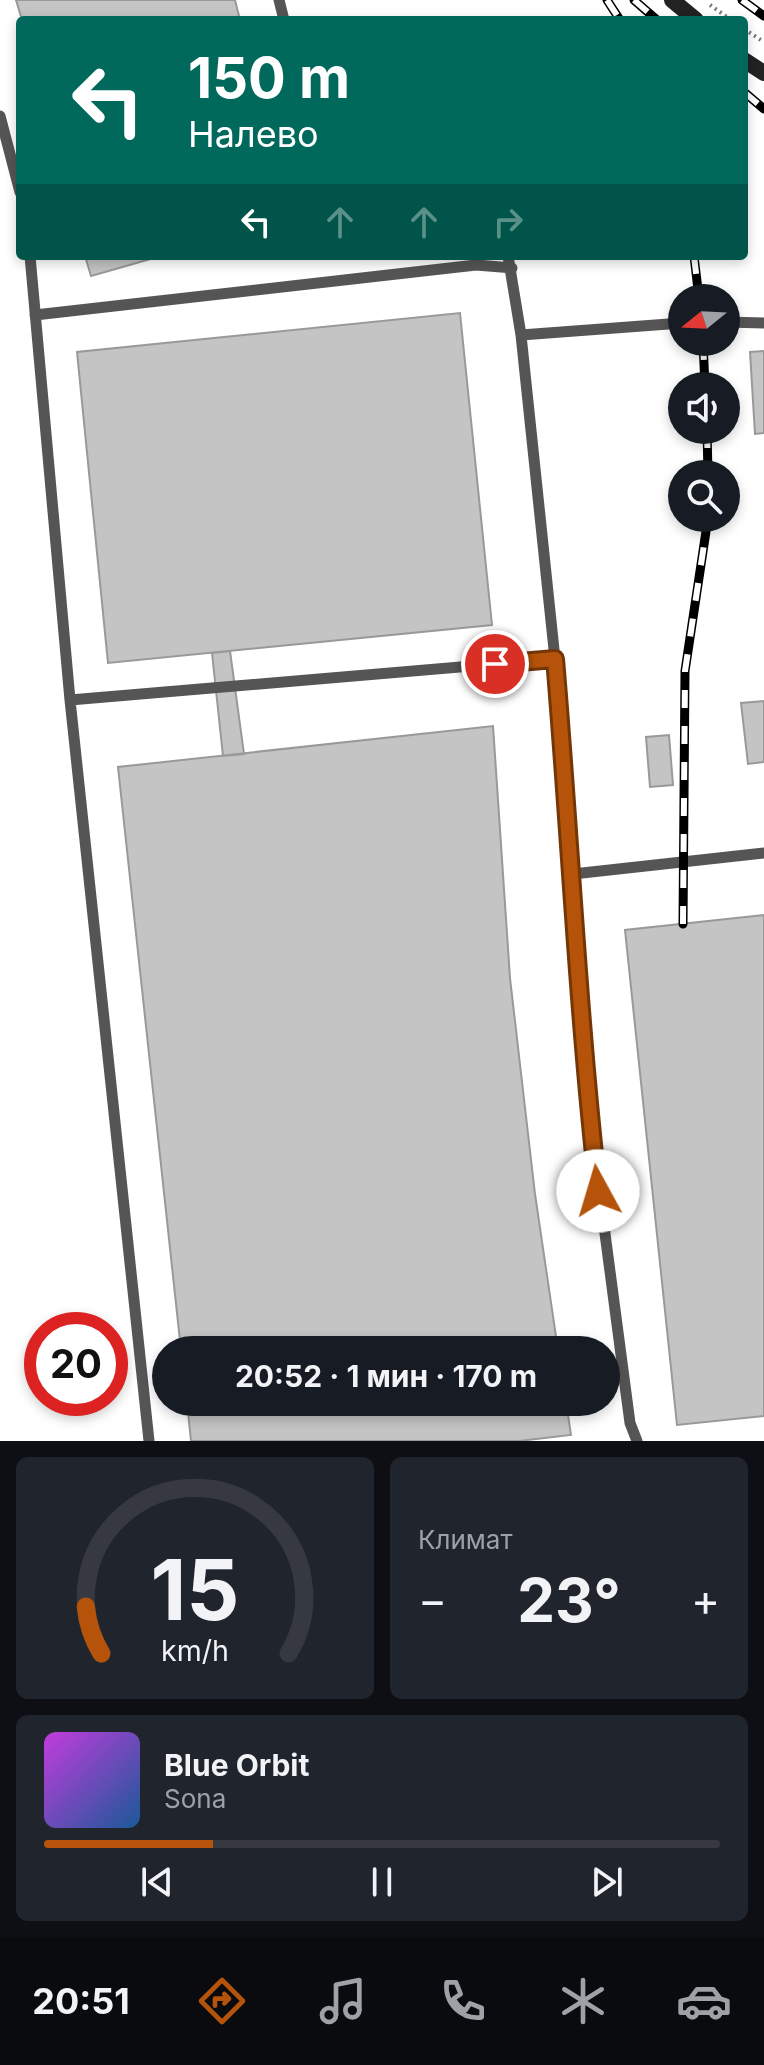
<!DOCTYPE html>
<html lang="ru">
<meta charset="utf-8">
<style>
:root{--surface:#171b24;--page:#20242c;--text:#f1f3f6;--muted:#9ea1a6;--line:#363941;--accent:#b45309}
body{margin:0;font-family:Inter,sans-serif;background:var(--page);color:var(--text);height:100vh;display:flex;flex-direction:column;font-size:30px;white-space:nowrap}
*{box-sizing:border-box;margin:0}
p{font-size:26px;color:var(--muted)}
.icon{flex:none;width:44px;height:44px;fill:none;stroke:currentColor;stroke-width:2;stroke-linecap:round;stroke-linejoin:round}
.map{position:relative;height:1441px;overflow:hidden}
.side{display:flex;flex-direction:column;gap:16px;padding:16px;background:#0d0f14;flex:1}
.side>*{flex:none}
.banner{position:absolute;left:16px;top:16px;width:732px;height:244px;border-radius:8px;box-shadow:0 4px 12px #0003;background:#00695c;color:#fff;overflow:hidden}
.needle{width:52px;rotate:252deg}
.fabs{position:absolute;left:668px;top:284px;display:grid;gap:16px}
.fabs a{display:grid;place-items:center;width:72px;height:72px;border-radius:50%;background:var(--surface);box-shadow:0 4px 12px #0003;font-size:40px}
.speed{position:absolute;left:24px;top:1312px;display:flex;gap:16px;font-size:40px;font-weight:700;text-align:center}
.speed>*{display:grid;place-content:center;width:104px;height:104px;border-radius:50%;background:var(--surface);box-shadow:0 4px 12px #0003;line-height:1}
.speed .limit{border:12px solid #d22;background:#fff;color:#111}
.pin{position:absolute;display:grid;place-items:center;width:68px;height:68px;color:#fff;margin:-34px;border:4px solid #fff;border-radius:50%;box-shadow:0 2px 8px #0007}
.me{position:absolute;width:88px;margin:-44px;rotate:354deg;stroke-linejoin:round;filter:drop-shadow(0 0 6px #0008)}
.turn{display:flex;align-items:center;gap:28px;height:168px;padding:0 40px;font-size:36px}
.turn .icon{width:104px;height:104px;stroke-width:2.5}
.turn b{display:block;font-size:56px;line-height:68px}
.lanes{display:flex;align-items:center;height:76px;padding:0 40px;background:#0003;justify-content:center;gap:40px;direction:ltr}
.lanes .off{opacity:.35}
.big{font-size:60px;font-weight:700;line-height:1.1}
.side .widget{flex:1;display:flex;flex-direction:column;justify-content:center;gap:12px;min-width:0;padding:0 28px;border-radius:12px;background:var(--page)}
.side .dial{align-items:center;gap:0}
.dial svg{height:208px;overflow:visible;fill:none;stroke:var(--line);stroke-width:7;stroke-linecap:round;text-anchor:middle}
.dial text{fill:var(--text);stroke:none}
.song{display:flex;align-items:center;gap:24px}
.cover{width:96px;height:96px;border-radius:12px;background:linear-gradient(135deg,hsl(290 70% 55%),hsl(210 70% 35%))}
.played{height:8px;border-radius:4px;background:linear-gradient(90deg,var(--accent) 25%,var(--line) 25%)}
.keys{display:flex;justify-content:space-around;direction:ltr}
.heat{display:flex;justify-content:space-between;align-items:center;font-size:44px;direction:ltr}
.side .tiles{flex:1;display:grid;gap:16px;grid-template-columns:1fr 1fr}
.widget:last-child{grid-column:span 2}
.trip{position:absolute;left:152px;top:1336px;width:468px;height:80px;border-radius:40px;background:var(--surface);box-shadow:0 4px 12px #0003;font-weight:700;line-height:80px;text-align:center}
.dock{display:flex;height:128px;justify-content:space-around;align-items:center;background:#090b0e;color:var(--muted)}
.dock .icon{width:56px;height:56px}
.dock .selected{color:var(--accent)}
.dock b{font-size:36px;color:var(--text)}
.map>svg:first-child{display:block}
.building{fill:#c4c4c4;stroke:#999;stroke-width:2}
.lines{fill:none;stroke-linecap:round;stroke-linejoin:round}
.path{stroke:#777;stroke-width:4;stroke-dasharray:2 4;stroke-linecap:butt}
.lane{stroke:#555;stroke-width:11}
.secondary{stroke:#222;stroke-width:16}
.rail-casing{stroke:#000;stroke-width:9}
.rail{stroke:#fff;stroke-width:6;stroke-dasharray:18;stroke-linecap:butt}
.route-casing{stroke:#753606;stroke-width:20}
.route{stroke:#b45309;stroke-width:14}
</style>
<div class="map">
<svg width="764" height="1441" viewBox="0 0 764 1441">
<rect width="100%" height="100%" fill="#fff"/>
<path class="building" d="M16,0H235L240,20H22Z
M85,256H161L91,276Z
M460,313L492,625L108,663L77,352Z
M764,351V433L755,434L750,352Z
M230,651L244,754L223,756L212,653Z
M764,701V762L748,764L741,703Z
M493,726L510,978L535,1194L558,1350H181L118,767Z
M669,735L673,785L650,787L646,737Z
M764,915V1416L677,1425L625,930Z
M187,1402H566L571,1435L519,1441H191Z"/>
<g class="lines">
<path class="path" d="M710,5L731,20
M744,29L764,42"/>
<path class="lane" d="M279,0L284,20
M0,116L20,192
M30,256L70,700L149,1441
M508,256L521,335L555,659L585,1082L630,1423L637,1441
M35,315L476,265L512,268
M726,322L764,323
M521,335L682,323
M70,700L555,659
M573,874L764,853"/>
<path class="secondary" d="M672,0L696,20
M744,60L764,73"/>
<g class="rail-casing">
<path id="rail" d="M607,0L620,20
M634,0L657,20
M742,0L764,16
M744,92L764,109
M694,256L699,298
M703,342L705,386
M707,430L708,474
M683,924L685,671L708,518"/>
</g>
<use href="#rail" class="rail"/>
</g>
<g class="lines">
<g class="route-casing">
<path id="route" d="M495,664L555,659C570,836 578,1014 598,1191"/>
</g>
<use href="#route" class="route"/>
</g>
</svg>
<div class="fabs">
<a><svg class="needle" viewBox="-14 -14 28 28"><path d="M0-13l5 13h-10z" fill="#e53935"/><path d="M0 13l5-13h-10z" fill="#9ea1a6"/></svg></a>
<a><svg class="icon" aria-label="sound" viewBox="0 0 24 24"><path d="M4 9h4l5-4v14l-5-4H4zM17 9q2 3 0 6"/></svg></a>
<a><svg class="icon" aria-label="search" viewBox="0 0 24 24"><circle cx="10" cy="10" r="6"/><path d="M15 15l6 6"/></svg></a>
</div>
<div class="speed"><div class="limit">20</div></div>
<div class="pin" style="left:495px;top:664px;background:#d93025"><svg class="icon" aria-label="arrive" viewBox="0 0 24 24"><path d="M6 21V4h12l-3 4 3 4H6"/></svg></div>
<svg class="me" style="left:598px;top:1191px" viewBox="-20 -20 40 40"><circle r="19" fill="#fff"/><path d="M0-13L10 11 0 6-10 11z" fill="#b45309"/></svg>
<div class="trip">20:52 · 1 мин · 170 m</div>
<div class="banner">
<div class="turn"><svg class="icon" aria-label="left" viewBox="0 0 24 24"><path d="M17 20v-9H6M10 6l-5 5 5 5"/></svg><div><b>150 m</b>Налево</div></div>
<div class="lanes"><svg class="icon" aria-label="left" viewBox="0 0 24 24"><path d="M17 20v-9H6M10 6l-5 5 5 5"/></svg><svg class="icon off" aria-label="ahead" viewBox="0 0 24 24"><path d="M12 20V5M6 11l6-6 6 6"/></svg><svg class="icon off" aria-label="ahead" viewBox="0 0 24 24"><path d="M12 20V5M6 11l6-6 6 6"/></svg><svg class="icon off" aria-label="right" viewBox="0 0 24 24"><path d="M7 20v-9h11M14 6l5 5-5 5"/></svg></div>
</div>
</div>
<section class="side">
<div class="tiles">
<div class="widget dial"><svg viewBox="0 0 100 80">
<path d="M14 69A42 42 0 1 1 86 69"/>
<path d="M14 69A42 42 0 0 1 8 51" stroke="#b45309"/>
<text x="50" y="56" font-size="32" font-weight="700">15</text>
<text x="50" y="72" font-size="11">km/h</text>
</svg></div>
<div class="widget"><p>Климат</p>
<div class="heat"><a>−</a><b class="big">23°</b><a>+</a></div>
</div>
<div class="widget">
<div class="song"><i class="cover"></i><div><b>Blue Orbit</b><p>Sona</p></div></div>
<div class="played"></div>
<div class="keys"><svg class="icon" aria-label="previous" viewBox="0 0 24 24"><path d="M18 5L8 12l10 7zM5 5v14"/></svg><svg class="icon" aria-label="pause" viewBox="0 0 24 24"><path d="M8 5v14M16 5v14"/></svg><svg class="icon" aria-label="next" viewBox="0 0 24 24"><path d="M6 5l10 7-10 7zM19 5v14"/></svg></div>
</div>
</div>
</section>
<nav class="dock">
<b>20:51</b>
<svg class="icon selected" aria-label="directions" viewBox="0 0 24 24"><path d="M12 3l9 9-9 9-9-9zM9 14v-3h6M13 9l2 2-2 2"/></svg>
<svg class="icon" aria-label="music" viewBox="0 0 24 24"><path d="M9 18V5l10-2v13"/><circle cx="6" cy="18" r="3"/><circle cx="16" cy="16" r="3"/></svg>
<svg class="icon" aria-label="phone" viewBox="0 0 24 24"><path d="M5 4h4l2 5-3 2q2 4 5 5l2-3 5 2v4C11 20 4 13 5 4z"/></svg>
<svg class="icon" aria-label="climate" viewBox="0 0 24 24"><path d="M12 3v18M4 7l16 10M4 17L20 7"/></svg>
<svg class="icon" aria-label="car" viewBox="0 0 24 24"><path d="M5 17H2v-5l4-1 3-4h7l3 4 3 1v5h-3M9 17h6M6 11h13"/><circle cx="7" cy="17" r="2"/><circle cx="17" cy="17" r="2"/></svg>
</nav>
